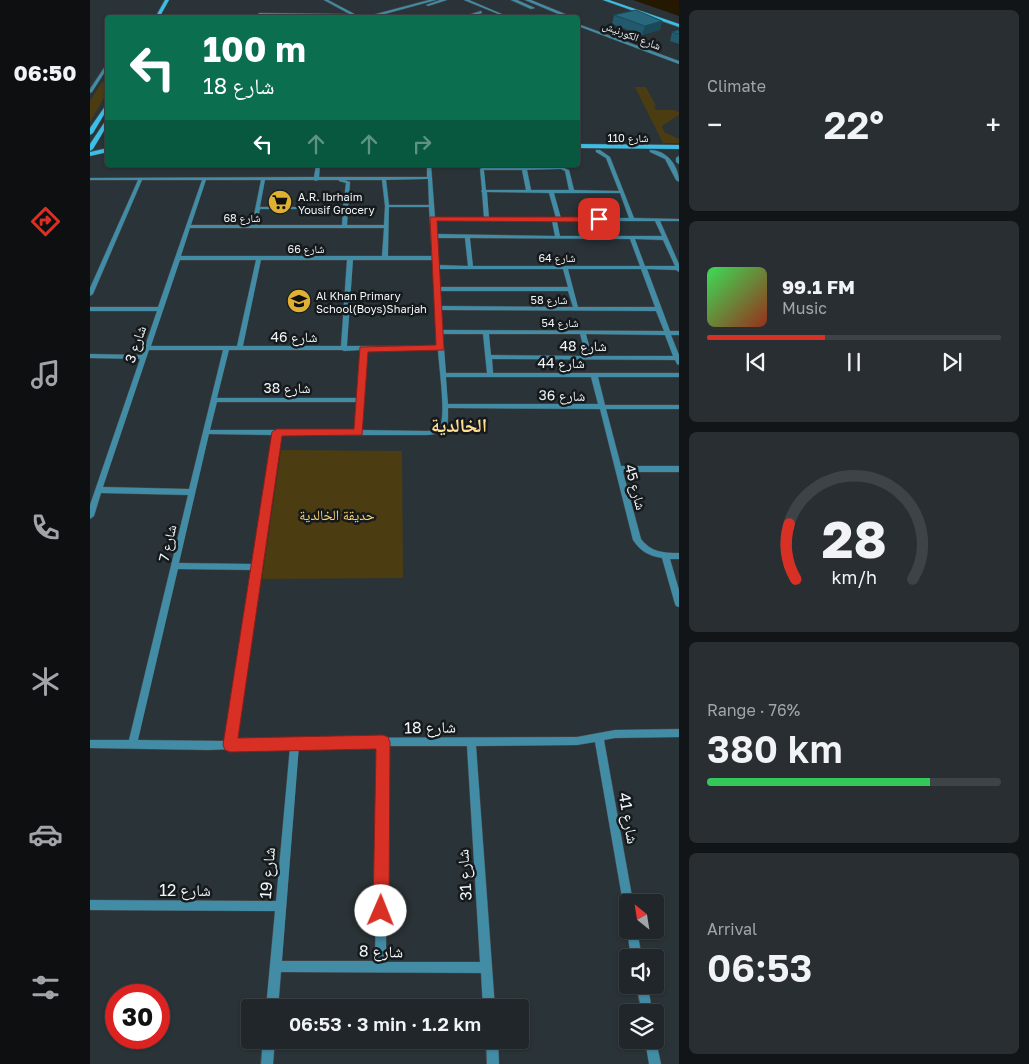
<!DOCTYPE html>
<meta charset="utf-8">
<style>
:root{--surface:#202629;--page:#282e31;--text:#f1f3f6;--muted:#a2a5a8;--line:#3d4346;--accent:#d93025}
body{margin:0;font-family:"Golos Text","Noto Naskh Arabic",sans-serif;background:var(--page);color:var(--text);height:100vh;display:flex;flex-direction:column;font-size:19px;white-space:nowrap}
*{box-sizing:border-box;margin:0}
p{font-size:16px;color:var(--muted)}
.icon{flex:none;width:28px;height:28px;fill:none;stroke:currentColor;stroke-width:2;stroke-linecap:round;stroke-linejoin:round}
.map{position:relative;flex:1;overflow:hidden}
.drawer{display:flex;flex-direction:column;gap:10px;padding:10px;background:#121517;width:350px}
.drawer>*{flex:none}
.top-card{position:absolute;left:15px;top:15px;width:475px;height:152px;border-radius:5px;box-shadow:0 1px 4px #0004,0 0 0 1px var(--line);background:#0b6e4f;color:#fff;overflow:hidden}
.needle{width:32px;rotate:330deg}
.fabs{position:absolute;left:529px;top:894px;display:grid;gap:10px}
.fabs a{display:grid;place-items:center;width:45px;height:45px;border-radius:5px;background:var(--surface);box-shadow:0 1px 4px #0004,0 0 0 1px var(--line);font-size:25px}
.speed{position:absolute;left:15px;top:984px;display:flex;gap:10px;font-size:25px;font-weight:700;text-align:center}
.speed>*{display:grid;place-content:center;width:65px;height:65px;border-radius:50%;background:var(--surface);box-shadow:0 1px 4px #0004,0 0 0 1px var(--line);line-height:1}
.speed .limit{border:8px solid #d22;background:#fff;color:#111}
.pin{position:absolute;display:grid;place-items:center;width:42px;height:42px;color:#fff;margin:-21px;border-radius:10px;box-shadow:0 2px 8px #0006}
.me{position:absolute;width:55px;margin:-28px;rotate:1deg;stroke-linejoin:round;filter:drop-shadow(0 0 4px #0008)}
.turn{display:flex;align-items:center;gap:18px;height:105px;padding:0 15px;font-size:22px}
.turn .icon{width:65px;height:65px;stroke-width:2.5}
.turn b{display:block;font-size:35px;line-height:42px}
.lanes{display:flex;align-items:center;height:48px;padding:0 15px;background:#0003;justify-content:center;gap:25px;direction:ltr}
.lanes .off{opacity:.35}
.big{font-size:38px;font-weight:600;line-height:1.1}
.drawer .card{flex:1;display:flex;flex-direction:column;justify-content:center;gap:8px;min-width:0;padding:0 18px;border-radius:8px;background:var(--page)}
.drawer .dial{align-items:center;gap:0}
.dial svg{height:130px;overflow:visible;fill:none;stroke:var(--line);stroke-width:7;stroke-linecap:round;text-anchor:middle}
.dial text{fill:var(--text);stroke:none}
.song{display:flex;align-items:center;gap:15px}
.cover{width:60px;height:60px;border-radius:8px;background:linear-gradient(135deg,hsl(130 70% 55%),hsl(10 70% 35%))}
.played{height:5px;border-radius:2px;background:linear-gradient(90deg,var(--accent) 40%,var(--line) 40%)}
.keys{display:flex;justify-content:space-around;direction:ltr}
.heat{display:flex;justify-content:space-between;align-items:center;font-size:28px;direction:ltr}
.charge{height:8px;border-radius:4px;background:linear-gradient(90deg,#34c759 76%,var(--line) 0)}
.trip{position:absolute;left:151px;top:999px;width:288px;height:50px;border-radius:5px;background:var(--surface);box-shadow:0 1px 4px #0004,0 0 0 1px var(--line);font-weight:600;line-height:50px;text-align:center}
main{display:flex;flex:1;min-height:0}
.tab-bar{display:flex;flex-direction:column;width:90px;justify-content:space-around;align-items:center;background:#0d0f10;color:var(--muted)}
.tab-bar .icon{width:35px;height:35px}
.tab-bar .on{color:var(--accent)}
.tab-bar b{font-size:22px;color:var(--text)}
.map>svg:first-child{display:block}
.green{fill:#4c3c12}
.water{fill:#241800}
.lines{fill:none;stroke-linecap:round;stroke-linejoin:round}
.minor-casing{stroke:#464e52;stroke-width:1}
.tertiary-casing{stroke:#464e52;stroke-width:1}
.secondary-casing{stroke:#464e52;stroke-width:1}
.minor{fill:#438ca5;fill-rule:evenodd}
.tertiary{fill:#438ca5;fill-rule:evenodd}
.secondary{fill:#3cbfe7;fill-rule:evenodd}
.wall{fill:#22596c}
.shaded-wall{fill:#1b4958}
.building{fill:#27687d;stroke:#1b4958}
.route{fill:#d93025;stroke:#8d1f18}
.labels{text-anchor:middle;dominant-baseline:central;stroke-width:5;stroke-linejoin:round;paint-order:stroke}
.far-street-label{font-size:11px;fill:#f0f6f9;stroke:#161a1c}
.far-poi-label{font-size:11px;fill:#f0f6f9;stroke:#161a1c;text-anchor:start}
.street-label{font-size:14px;fill:#f0f6f9;stroke:#161a1c}
.park-label{font-size:14px;fill:#fcd577;stroke:#161a1c}
.near-street-label{font-size:16px;fill:#f0f6f9;stroke:#161a1c}
.district-label{font-size:19px;font-weight:bold;fill:#ffde93;stroke:#161a1c}
</style>
<main>
<nav class="tab-bar">
<b>06:50</b>
<svg class="icon on" aria-label="directions" viewBox="0 0 24 24"><path d="M12 3l9 9-9 9-9-9zM9 14v-3h6M13 9l2 2-2 2"/></svg>
<svg class="icon" aria-label="music" viewBox="0 0 24 24"><path d="M9 18V5l10-2v13"/><circle cx="6" cy="18" r="3"/><circle cx="16" cy="16" r="3"/></svg>
<svg class="icon" aria-label="phone" viewBox="0 0 24 24"><path d="M5 4h4l2 5-3 2q2 4 5 5l2-3 5 2v4C11 20 4 13 5 4z"/></svg>
<svg class="icon" aria-label="climate" viewBox="0 0 24 24"><path d="M12 3v18M4 7l16 10M4 17L20 7"/></svg>
<svg class="icon" aria-label="car" viewBox="0 0 24 24"><path d="M5 17H2v-5l4-1 3-4h7l3 4 3 1v5h-3M9 17h6M6 11h13"/><circle cx="7" cy="17" r="2"/><circle cx="17" cy="17" r="2"/></svg>
<svg class="icon" aria-label="filters" viewBox="0 0 24 24"><path d="M4 7h16M4 17h16"/><circle cx="9" cy="7" r="2"/><circle cx="15" cy="17" r="2"/></svg>
</nav>
<div class="map">
<svg width="589" height="1064" viewBox="0 0 589 1064">
<rect width="100%" height="100%" fill="#2a3337"/>
<path class="green" d="M17,81V93L0,122V101L12,82Z
M545,87H556L566,106H564L566,110H584L589,112V115L572,126L574,132L589,139V143H573Z
M191,450L312,451L313,578L172,579Z"/>
<path class="water" d="M543,0H589V16Z"/>
<g class="lines">
<g class="minor-casing">
<path id="minor" d="M234,0H238L272,18H267Z
M374,0H379L421,18H385L413,16Z
M391,11L392,13L375,18H369Z
M169,13L256,14L258,15L256,16L171,15L168,18H165Z
M18,62V67L2,92L0,93V89Z
M506,150H510L520,157L544,218L589,219V221H570L589,264V272L586,270L557,269L580,331H589V335H581L589,355V365L587,364L585,360L402,359L403,373H589V377H508L515,405H589V409H516L531,466H589V472H533L551,539C561,552 573,553 589,553V559H580L589,590V607L586,606L585,604L572,558C559,556 550,551 543,540L510,409L358,408C358,429 359,433 337,435H190L145,740L205,738L487,737L525,730L589,729V737L525,738L514,740L543,902H538V908L534,907L533,903L505,742L487,745L386,746L405,1008H393L391,973L191,972L188,1008H176L185,911L0,910V900L186,901L200,747L118,750L0,748V740H39L98,495L11,493L4,516L0,519V505L50,359L0,358V354L52,355L67,311H0V307H68L112,180H52L3,294L0,296V288L48,180H0V178L224,177L226,165H230L229,177H337V165H341L345,218H394L392,192L391,191L392,190L390,169L392,168L471,167L479,170L484,190L529,191L516,158L506,152ZM471,169L475,171L479,190H441L437,170ZM394,170H432L436,190H396ZM338,179L339,205H299L296,180ZM116,180H171L162,225H101ZM175,180H224L226,181L228,180H249V181L256,183L253,207H170ZM255,180H292L295,206L294,225H257L260,182ZM397,192L459,193L466,218H399ZM464,193H530L539,218H471ZM299,207H339L342,256H298ZM170,209H253L252,225H167ZM345,220L462,221L465,236L346,234ZM467,221H565L572,236H470ZM100,228H294L292,256H91ZM346,238H375L378,266L348,265ZM380,238L540,239L550,266H383ZM545,239L573,240L585,266H555ZM90,260H166L147,346H61ZM171,260H257L251,346H153ZM263,260H343L348,346H257ZM349,269H473L478,287H350ZM478,269H551L565,307H488ZM350,291H478L483,307L351,306ZM351,310L566,311L574,331L353,330ZM353,334H393L397,373H356ZM399,334H490L496,356L401,355ZM496,334L575,335L583,356H502ZM59,350H133L99,489L13,487ZM139,350H252L254,351L270,350L267,398H127ZM276,350H348C349,369 356,412 350,428L347,430L337,431L271,430L273,402L274,400L273,398ZM356,377H501L508,404H358ZM127,402H267L265,430H120ZM119,434L183,435L163,564L89,563ZM88,569L162,570L136,741L48,740ZM209,746H288L285,961H192ZM298,746H377L390,962H296Z
M538,928V930H547L552,958H541L537,930Z
M546,985H558L562,1012H552Z
M565,1036L571,1064H559L555,1040H565Z
M173,1040H185L183,1064H171Z
M396,1040H408L409,1064H397Z"/>
</g>
<g class="tertiary-casing">
<path id="tertiary" d="M339,0H346L280,18H271Z
M350,0H357L338,6L336,5Z
M421,0H427L445,8L441,9Z
M435,0H441L485,18H478Z
M488,24L589,61V64L488,26Z
M560,150C577,150 589,166 589,182L586,180L575,159L560,152Z
M589,156V164L586,162V158Z"/>
</g>
<g class="secondary-casing">
<path id="secondary" d="M75,0H79L69,18H65Z
M513,0H519L589,24V27Z
M18,102V108L3,133L0,135V128Z
M18,117V124L3,149L0,151V144Z
M488,144L589,145V149L488,148Z
M18,148V152L0,156V152Z"/>
</g>
<use href="#minor" class="minor"/>
<use href="#tertiary" class="tertiary"/>
<use href="#secondary" class="secondary"/>
</g>
<path class="wall" d="M524,15L572,21L570,30L552,35L522,24Z
M589,30V44L580,41L582,32Z"/>
<path class="shaded-wall" d="M572,21L570,30L552,35L555,26Z"/>
<path class="building" d="M546,10L572,21L555,26L524,15Z
M589,30V34L582,32Z"/>
<path class="route" d="M340,217H509L513,219L509,222L347,221L354,350L278,352L272,435L192,436L148,738L293,735L298,737L300,742L299,911L297,917L291,919L285,917L283,911L286,749L140,752L135,750L133,745L182,432L187,429H264L270,347L346,345Z"/>
<defs>
<g id="supermarket-disc" transform="scale(1.25)"><circle r="9.5" fill="#dfb133" stroke="#161a1c"/><path d="M-6-5.5h2.5l.6 2H6L4.5 2H-2.5L-4.4-4H-6ZM-1.5 3.2a1.3 1.3 0 1 0 .1 0ZM3 3.2a1.3 1.3 0 1 0 .1 0Z" fill="#111"/></g>
<g id="school-disc" transform="scale(1.25)"><circle r="9.5" fill="#dfb133" stroke="#161a1c"/><path d="M0-5L7-2L0 1L-7-2ZM-4 1L0 2.5L4 1V4Q0 6-4 4Z" fill="#111"/></g>
</defs>
<g fill-rule="evenodd">
<use href="#supermarket-disc" x="190" y="202"/>
<use href="#school-disc" x="209" y="301"/>
</g>
<g class="labels">
<g class="far-street-label">
<text transform="translate(542 35) rotate(21)">شارع الكورنيش</text>
<text x="538" y="137">شارع 110</text>
<text x="152" y="217">شارع 68</text>
<text x="216" y="248">شارع 66</text>
<text x="467" y="257">شارع 64</text>
<text x="459" y="299">شارع 58</text>
<text x="470" y="322">شارع 54</text>
</g>
<g class="far-poi-label">
<text x="208" y="196">A.R. Ibrhaim<tspan x="208" dy="13">Yousif Grocery</tspan></text>
<text x="226" y="295">Al Khan Primary<tspan x="226" dy="13">School(Boys)Sharjah</tspan></text>
</g>
<g class="street-label">
<text x="204" y="336">شارع 46</text>
<text transform="translate(45 344) rotate(-71)">شارع 3</text>
<text x="493" y="345">شارع 48</text>
<text x="471" y="362">شارع 44</text>
<text x="197" y="387">شارع 38</text>
<text transform="translate(472 395) rotate(1)">شارع 36</text>
<text transform="translate(546 487) rotate(75)">شارع 45</text>
<text transform="translate(77 543) rotate(-77)">شارع 7</text>
</g>
<g class="park-label">
<text x="247" y="514">حديقة الخالدية</text>
</g>
<g class="near-street-label">
<text transform="translate(340 727) rotate(-1)">شارع 18</text>
<text transform="translate(539 818) rotate(80)">شارع 41</text>
<text transform="translate(177 873) rotate(-85)">شارع 19</text>
<text transform="translate(374 875) rotate(-94)">شارع 31</text>
<text x="95" y="890">شارع 12</text>
<text transform="translate(291 951) rotate(1)">شارع 8</text>
</g>
<g class="district-label">
<text x="369" y="424">الخالدية</text>
</g>
</g>
</svg>
<div class="fabs">
<a><svg class="needle" viewBox="-14 -14 28 28"><path d="M0-13l5 13h-10z" fill="#e53935"/><path d="M0 13l5-13h-10z" fill="#a2a5a8"/></svg></a>
<a><svg class="icon" aria-label="sound" viewBox="0 0 24 24"><path d="M4 9h4l5-4v14l-5-4H4zM17 9q2 3 0 6"/></svg></a>
<a><svg class="icon" aria-label="layers" viewBox="0 0 24 24"><path d="M12 4l9 5-9 5-9-5zM3 14l9 5 9-5"/></svg></a>
</div>
<div class="speed"><div class="limit">30</div></div>
<div class="pin" style="left:509px;top:219px;background:#d93025"><svg class="icon" aria-label="arrive" viewBox="0 0 24 24"><path d="M6 21V4h12l-3 4 3 4H6"/></svg></div>
<svg class="me" style="left:291px;top:911px" viewBox="-20 -20 40 40"><circle r="19" fill="#fff"/><path d="M0-13L10 11 0 6-10 11z" fill="#d93025"/></svg>
<div class="trip">06:53 · 3 min · 1.2 km</div>
<div class="top-card">
<div class="turn"><svg class="icon" aria-label="left" viewBox="0 0 24 24"><path d="M17 20v-9H6M10 6l-5 5 5 5"/></svg><div><b>100 m</b>شارع 18</div></div>
<div class="lanes"><svg class="icon" aria-label="left" viewBox="0 0 24 24"><path d="M17 20v-9H6M10 6l-5 5 5 5"/></svg><svg class="icon off" aria-label="ahead" viewBox="0 0 24 24"><path d="M12 20V5M6 11l6-6 6 6"/></svg><svg class="icon off" aria-label="ahead" viewBox="0 0 24 24"><path d="M12 20V5M6 11l6-6 6 6"/></svg><svg class="icon off" aria-label="right" viewBox="0 0 24 24"><path d="M7 20v-9h11M14 6l5 5-5 5"/></svg></div>
</div>
</div>
<section class="drawer">
<div class="card"><p>Climate</p>
<div class="heat"><a>−</a><b class="big">22°</b><a>+</a></div>
</div>
<div class="card">
<div class="song"><i class="cover"></i><div><b>99.1 FM</b><p>Music</p></div></div>
<div class="played"></div>
<div class="keys"><svg class="icon" aria-label="previous" viewBox="0 0 24 24"><path d="M18 5L8 12l10 7zM5 5v14"/></svg><svg class="icon" aria-label="pause" viewBox="0 0 24 24"><path d="M8 5v14M16 5v14"/></svg><svg class="icon" aria-label="next" viewBox="0 0 24 24"><path d="M6 5l10 7-10 7zM19 5v14"/></svg></div>
</div>
<div class="card dial"><svg viewBox="0 0 100 80">
<path d="M14 69A42 42 0 1 1 86 69"/>
<path d="M14 69A42 42 0 0 1 10 35" stroke="#d93025"/>
<text x="50" y="56" font-size="32" font-weight="700">28</text>
<text x="50" y="72" font-size="11">km/h</text>
</svg></div>
<div class="card"><p>Range · 76%</p><b class="big">380 km</b><div class="charge"></div></div>
<div class="card"><p>Arrival</p><b class="big">06:53</b></div>
</section>
</main>
